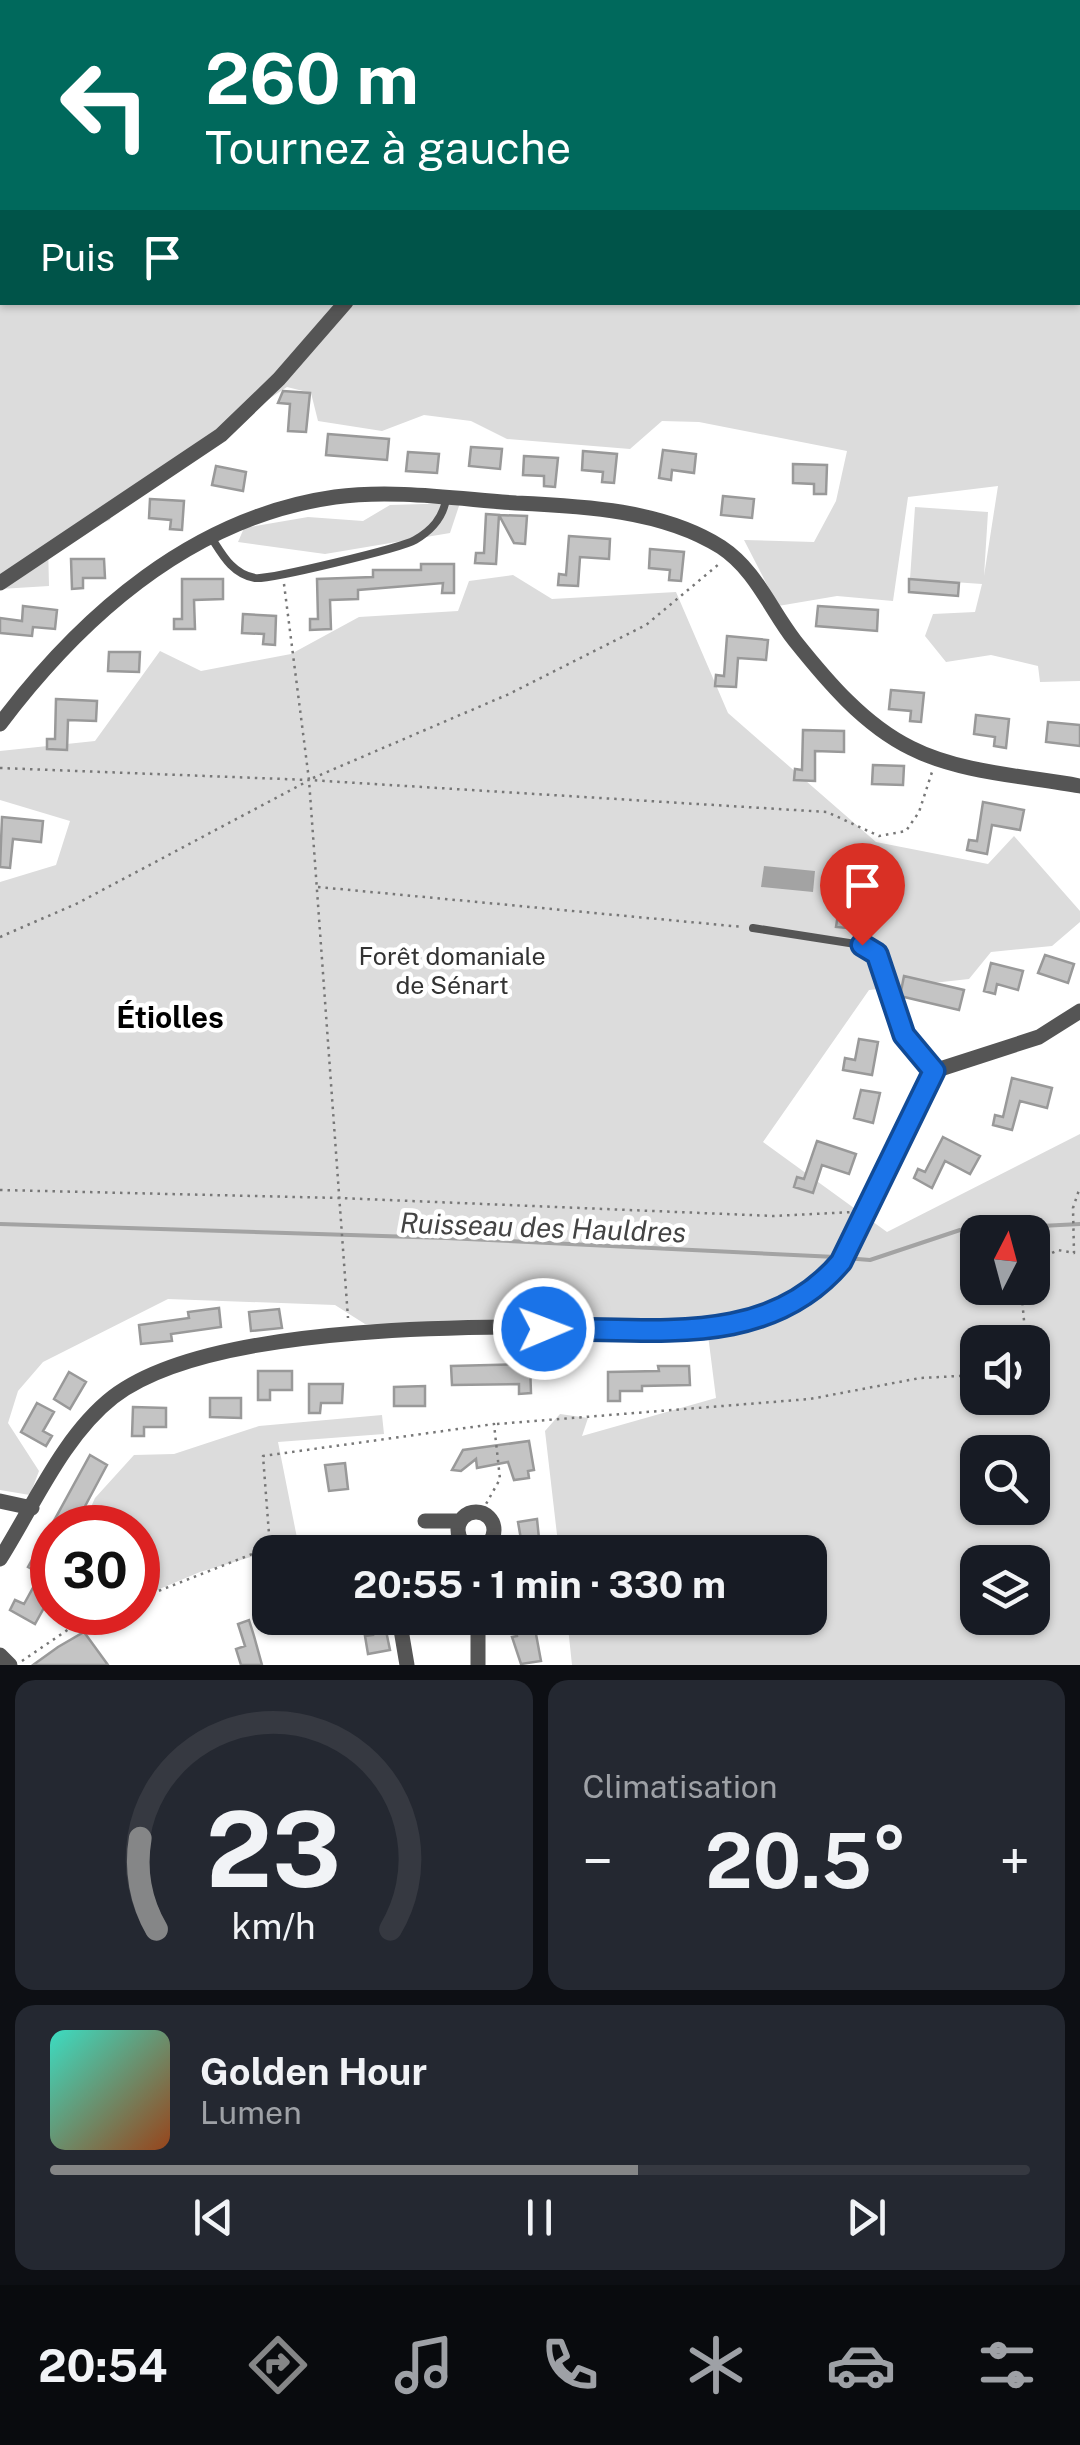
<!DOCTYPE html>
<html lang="fr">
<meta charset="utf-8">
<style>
:root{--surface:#171b24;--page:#242831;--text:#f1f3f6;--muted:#9ea1a6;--line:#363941;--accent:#858687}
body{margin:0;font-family:"Public Sans",sans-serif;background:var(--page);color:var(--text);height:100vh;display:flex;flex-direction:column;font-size:38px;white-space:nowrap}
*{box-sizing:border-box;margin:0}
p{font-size:32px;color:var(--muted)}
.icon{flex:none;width:55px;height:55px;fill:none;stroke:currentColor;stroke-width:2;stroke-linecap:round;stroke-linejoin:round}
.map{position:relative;height:1665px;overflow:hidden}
.sheet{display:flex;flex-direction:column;gap:15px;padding:15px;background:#0d0f14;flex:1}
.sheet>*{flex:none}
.hud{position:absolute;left:0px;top:0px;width:1080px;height:305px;box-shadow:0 2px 8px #0004;background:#00695c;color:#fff;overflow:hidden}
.needle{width:65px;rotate:6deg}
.tools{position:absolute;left:960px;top:1215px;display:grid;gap:20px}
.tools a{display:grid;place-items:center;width:90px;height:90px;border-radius:20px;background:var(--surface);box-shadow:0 2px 8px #0004;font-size:50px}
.speed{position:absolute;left:30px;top:1505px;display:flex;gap:20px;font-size:50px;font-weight:700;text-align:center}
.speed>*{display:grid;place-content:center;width:130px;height:130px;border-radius:50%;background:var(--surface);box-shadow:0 2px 8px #0004;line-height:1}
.speed .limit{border:15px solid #d22;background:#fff;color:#111}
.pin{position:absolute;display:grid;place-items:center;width:85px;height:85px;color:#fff;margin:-102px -42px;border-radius:50% 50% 50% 0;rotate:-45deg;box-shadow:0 0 10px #0007}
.pin .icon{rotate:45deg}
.me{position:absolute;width:110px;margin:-55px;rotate:89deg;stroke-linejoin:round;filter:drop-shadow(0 0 8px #0008)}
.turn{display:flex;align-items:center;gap:35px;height:210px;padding:0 40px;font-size:45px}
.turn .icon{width:130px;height:130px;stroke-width:2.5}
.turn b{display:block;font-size:70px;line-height:85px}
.then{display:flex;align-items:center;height:95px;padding:0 40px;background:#0003;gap:20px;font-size:38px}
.big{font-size:75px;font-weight:700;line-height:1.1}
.sheet .card{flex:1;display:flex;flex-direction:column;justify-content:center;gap:15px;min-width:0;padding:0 35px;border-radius:20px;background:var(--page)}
.sheet .dial{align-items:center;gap:0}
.dial svg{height:260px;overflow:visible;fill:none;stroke:var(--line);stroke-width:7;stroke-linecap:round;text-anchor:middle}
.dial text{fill:var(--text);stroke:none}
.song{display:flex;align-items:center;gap:30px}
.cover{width:120px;height:120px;border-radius:15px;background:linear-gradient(135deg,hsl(170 70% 55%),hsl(20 70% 35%))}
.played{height:10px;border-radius:5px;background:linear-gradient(90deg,var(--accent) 60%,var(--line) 60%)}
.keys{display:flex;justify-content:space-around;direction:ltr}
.heat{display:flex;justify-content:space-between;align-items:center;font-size:55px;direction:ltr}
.sheet .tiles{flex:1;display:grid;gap:15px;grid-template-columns:1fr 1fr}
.card:last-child{grid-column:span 2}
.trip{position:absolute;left:252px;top:1535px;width:575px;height:100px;border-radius:20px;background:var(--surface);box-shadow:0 2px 8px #0004;font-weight:700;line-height:100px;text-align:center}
.tabs{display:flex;height:160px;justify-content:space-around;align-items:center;background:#090b0e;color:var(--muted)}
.tabs .icon{width:70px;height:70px}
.tabs .current{color:var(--accent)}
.tabs b{font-size:45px;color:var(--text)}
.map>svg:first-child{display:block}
.green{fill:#dcdcdc;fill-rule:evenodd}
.water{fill:#a3a3a3}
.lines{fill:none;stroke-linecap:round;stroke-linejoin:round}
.stream{stroke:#a3a3a3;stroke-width:4}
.building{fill:#c4c4c4;stroke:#999;stroke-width:2.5}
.path{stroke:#777;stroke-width:2.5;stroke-dasharray:2.5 5;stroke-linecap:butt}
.service{stroke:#555;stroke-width:8}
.minor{stroke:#555;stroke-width:15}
.route-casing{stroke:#114b97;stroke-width:25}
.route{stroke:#1a73e8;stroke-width:18}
.labels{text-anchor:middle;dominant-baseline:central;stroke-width:9;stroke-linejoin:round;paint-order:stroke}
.park-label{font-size:25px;fill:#333;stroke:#fff}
.water-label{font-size:28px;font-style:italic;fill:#444;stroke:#fff}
.quarter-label{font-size:30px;font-weight:bold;fill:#000;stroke:#fff}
</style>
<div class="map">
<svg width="1080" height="1665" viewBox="0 0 1080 1665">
<rect width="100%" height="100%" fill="#fff"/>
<path class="green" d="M0,0H1080V681L1040,682L1038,666L991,655L946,662L925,636L933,614L975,612L982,584L910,579L915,507L988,512L984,576L998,486L908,497L893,601L837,596L778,606L744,540L814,542L836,501L847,451L699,422L662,421L630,449L507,439L471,421L424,415L382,431L318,421L311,393L287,387L115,500L110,520L48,544L49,586L0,589ZM2,2H1078V302H2Z
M460,503L450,533L325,554L238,542L244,528L308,517L363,521L390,505Z
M513,575L552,599L676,592L728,713L876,842L988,864L1014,836L1080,911V922L1052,946L991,952L969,979L869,990L763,1142L887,1232L1080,1134V1665H572L567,1618H810V1552H559L545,1431L560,1414L588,1418L582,1436L716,1398L708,1335L365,1324L335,1305L168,1299L43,1362L18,1391L8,1423L39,1471L30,1495L0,1490V882L56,865L70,821L0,800V751L95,741L160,651L201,671L291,654L359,617L458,611L469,581ZM978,1232H1032V1288H978ZM978,1342H1032V1398H978ZM978,1452H1032V1508H978ZM978,1562H1032V1618H978Z
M382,1415L384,1434L278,1442L298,1543L200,1572L138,1598V1528L82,1527L95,1498L134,1455L174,1454L259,1426Z"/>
<path class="water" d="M764,866L815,871L813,892L761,887Z"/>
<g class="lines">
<path class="stream" d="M0,1224L446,1238L836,1257
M845,1258L870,1260L960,1230L1080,1224"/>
</g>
<path class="building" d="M283,391L310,393L306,432L288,431L290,404L278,403Z
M328,434L389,439L387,460L326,455Z
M471,447L502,449L500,469L469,466Z
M663,450L696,454L694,473L672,470L671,480L659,478Z
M583,451L617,454L614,483L602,482L603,472L582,470Z
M408,452L439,454L437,473L406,471Z
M524,456L558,458L555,487L544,486V476L523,475Z
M793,464L827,465L826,494H814V484L793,483Z
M216,466L246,472L243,491L212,485Z
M723,496L754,499L752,518L721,515Z
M150,499L184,501L182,530L170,529L171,520L149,518Z
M486,514L499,515L496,564L475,563L476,553H484Z
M499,515L527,516L525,544L514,543Z
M569,536L610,539L609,559L580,557L578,586L558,585L559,574L566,575Z
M650,549L684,552L681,581L669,580L670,570L649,568Z
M71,559H104L105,578H83V588L72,589Z
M421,564H454V593H442L443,583L358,590V599L330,600L331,629L310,630V619H318L317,579L373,577V570H421Z
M182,579H223V599L194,600L195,629H174V619H182Z
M909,579L959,583L958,596L909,592Z
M23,606L57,610L55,629L33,627L32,636L0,633V618L22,621Z
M818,606L878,610L877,631L816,626Z
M243,614L276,616L275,645L263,644L264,634L242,633Z
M727,636L768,640L766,660L738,658L736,687L715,686L716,675L724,676Z
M109,652H140L139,672L108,671Z
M891,690L924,693L921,722L910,721L911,711L889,709Z
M56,699L97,701L96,721L68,720L67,750L47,749V739H55Z
M976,715L1009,719L1006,748L994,746L995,737L974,734Z
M1048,722L1080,725V746L1046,742Z
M803,730L844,731V752L815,751V781L794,780L795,769L802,770Z
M873,765L904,766L903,785L872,784Z
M983,802L1024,810L1020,830L992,825L987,854L967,850L969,840L977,841Z
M2,817L43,821L41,842L13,839L10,868L0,867Z
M860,873L872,874L867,930L836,927L838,914L855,916Z
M1045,955L1074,964L1068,983L1038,973Z
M991,963L1023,971L1018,990L997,984L995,994L984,991Z
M904,976L964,990L959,1010L900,996Z
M859,1039L878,1042L872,1075L843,1070L845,1058L855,1060Z
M1012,1078L1052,1088L1047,1108L1020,1101L1012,1130L993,1125L995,1115L1003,1117Z
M861,1090L880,1093L873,1123L854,1118Z
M943,1137L980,1156L970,1174L945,1161L932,1188L914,1178L918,1169L925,1172Z
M817,1141L856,1154L849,1174L822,1165L813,1193L794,1187L797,1177L804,1179Z
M219,1308L221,1327L171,1334L172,1341L141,1344L139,1325L189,1318L188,1312Z
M279,1309L282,1328L251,1331L249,1312Z
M530,1364L531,1393L519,1394V1384L452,1385L451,1366Z
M658,1366H689L690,1385L642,1386V1391H620V1401H608V1372L659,1371Z
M258,1371H292V1390H270V1400H258Z
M69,1372L86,1382L70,1409L54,1399Z
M309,1384H343L342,1403H321L320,1413H309Z
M425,1386V1406H394V1387Z
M210,1398H241V1418L210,1417Z
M37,1403L54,1412L43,1431L52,1436L46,1446L21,1432Z
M133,1407L166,1408V1427H144V1436H132Z
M529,1441L534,1470L528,1471L529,1478L514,1480L508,1462L477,1468L476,1459L461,1471L452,1470L463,1450Z
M90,1455L107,1465L83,1510L73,1528H50Z
M345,1463L348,1489L329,1491L325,1465Z
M537,1519L540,1548L523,1551L518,1522Z
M43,1540L52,1545V1563L45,1576L28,1567Z
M34,1586L51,1595L35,1624L10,1610L15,1600L24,1604Z
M514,1618H533L541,1661L521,1664L512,1637L517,1636Z
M249,1620L254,1636L262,1665H241L236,1649L245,1646L238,1624Z
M384,1621L390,1650L368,1654L365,1636L373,1635L371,1623Z
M84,1632L108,1665H33L58,1647Z"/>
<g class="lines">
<path class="path" d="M258,2L261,0
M440,2V0
M913,2L914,0
M1078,175H1080
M0,251L2,250
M284,584L309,780L348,1318
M0,768L309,780L827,812L879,836L906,831L919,812L932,772
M313,778L509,694L646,625L719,564
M318,887L743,927
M0,937L78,903L306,782
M0,1190L339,1198L774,1216L853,1212
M1032,1263L1058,1250L1074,1253L1073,1208L1080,1187
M1021,1288L1026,1342
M497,1424L810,1399L920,1378L978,1375
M138,1599L270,1547L263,1456L494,1424L500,1479L481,1513
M22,1661L82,1620L102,1612"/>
<path class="service" d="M211,537C222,554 232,574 255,578C269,580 401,548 415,540C432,530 443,518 446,499
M753,928L862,945L877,954L904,1035L934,1071"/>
<path class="minor" d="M0,583L221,435L279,379L346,302
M0,724C83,614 194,517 335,497C394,489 458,499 516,503C583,506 663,510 721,547C756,570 770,609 795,641C827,681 864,725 911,748C960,773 1026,776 1080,786
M0,1501L32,1508
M458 1530a18 18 0 1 1 36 0a18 18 0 1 1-36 0Z
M425,1521H460
M0,1559C33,1507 63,1436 113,1397C225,1311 560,1328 704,1329C856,1318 875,1185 934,1071L1039,1037L1080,1011
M399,1618L407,1665
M0,1655L10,1665
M478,1665V1618"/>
</g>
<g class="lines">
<g class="route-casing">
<path id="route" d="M544,1329C648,1327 766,1351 841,1262L934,1071L904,1035L877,954L862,945"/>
</g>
<use href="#route" class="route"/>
</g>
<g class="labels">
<g class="park-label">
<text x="452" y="956">Forêt domaniale<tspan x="452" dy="29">de Sénart</tspan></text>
</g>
<g class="water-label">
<text transform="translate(543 1227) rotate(2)">Ruisseau des Hauldres</text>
</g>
<g class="quarter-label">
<text x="170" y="1017">Étiolles</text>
</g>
</g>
</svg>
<div class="tools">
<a><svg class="needle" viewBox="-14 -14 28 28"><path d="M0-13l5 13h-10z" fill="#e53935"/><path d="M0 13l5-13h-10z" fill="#9ea1a6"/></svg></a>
<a><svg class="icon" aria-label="sound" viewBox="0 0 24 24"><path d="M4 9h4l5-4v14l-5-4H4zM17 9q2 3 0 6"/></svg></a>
<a><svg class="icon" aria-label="search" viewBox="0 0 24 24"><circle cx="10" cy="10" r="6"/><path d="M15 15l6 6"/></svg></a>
<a><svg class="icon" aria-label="layers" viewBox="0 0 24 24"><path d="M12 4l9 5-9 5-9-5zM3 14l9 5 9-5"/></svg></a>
</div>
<div class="speed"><div class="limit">30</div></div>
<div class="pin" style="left:862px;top:945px;background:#d93025"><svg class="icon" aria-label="arrive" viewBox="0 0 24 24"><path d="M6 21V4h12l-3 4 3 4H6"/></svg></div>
<svg class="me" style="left:544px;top:1329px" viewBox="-20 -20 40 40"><circle r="17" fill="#1a73e8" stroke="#fff" stroke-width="3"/><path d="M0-11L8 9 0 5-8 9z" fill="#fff"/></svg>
<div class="trip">20:55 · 1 min · 330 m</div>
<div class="hud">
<div class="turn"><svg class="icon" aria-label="left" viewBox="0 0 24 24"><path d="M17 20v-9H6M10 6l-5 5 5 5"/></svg><div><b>260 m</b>Tournez à gauche</div></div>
<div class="then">Puis<svg class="icon" aria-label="arrive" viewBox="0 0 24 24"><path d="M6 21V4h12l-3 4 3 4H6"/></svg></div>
</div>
</div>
<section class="sheet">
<div class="tiles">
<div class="card dial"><svg viewBox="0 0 100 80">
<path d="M14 69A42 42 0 1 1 86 69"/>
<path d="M14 69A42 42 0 0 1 9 41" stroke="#858687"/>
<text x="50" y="56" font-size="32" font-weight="700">23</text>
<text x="50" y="72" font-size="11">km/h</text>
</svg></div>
<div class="card"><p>Climatisation</p>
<div class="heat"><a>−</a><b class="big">20.5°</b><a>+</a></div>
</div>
<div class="card">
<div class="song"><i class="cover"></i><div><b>Golden Hour</b><p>Lumen</p></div></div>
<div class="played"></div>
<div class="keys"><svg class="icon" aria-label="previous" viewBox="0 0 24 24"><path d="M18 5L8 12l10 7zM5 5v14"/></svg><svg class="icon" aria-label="pause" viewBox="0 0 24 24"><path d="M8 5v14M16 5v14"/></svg><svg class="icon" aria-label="next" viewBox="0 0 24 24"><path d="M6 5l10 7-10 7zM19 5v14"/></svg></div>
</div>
</div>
</section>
<nav class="tabs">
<b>20:54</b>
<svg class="icon current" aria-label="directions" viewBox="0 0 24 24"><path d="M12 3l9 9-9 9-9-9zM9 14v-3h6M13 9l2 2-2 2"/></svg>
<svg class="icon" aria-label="music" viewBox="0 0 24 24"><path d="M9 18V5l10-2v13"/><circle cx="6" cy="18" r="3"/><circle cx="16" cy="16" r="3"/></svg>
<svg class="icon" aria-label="phone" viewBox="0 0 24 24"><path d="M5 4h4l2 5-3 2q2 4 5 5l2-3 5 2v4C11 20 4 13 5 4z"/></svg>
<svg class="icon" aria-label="climate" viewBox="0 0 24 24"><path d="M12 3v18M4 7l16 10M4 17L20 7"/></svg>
<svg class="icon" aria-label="car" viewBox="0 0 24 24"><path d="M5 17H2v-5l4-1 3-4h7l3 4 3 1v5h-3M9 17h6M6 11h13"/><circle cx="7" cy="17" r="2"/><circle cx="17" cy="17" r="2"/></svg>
<svg class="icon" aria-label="filters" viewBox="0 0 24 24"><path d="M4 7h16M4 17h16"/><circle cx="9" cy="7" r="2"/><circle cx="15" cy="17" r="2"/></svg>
</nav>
